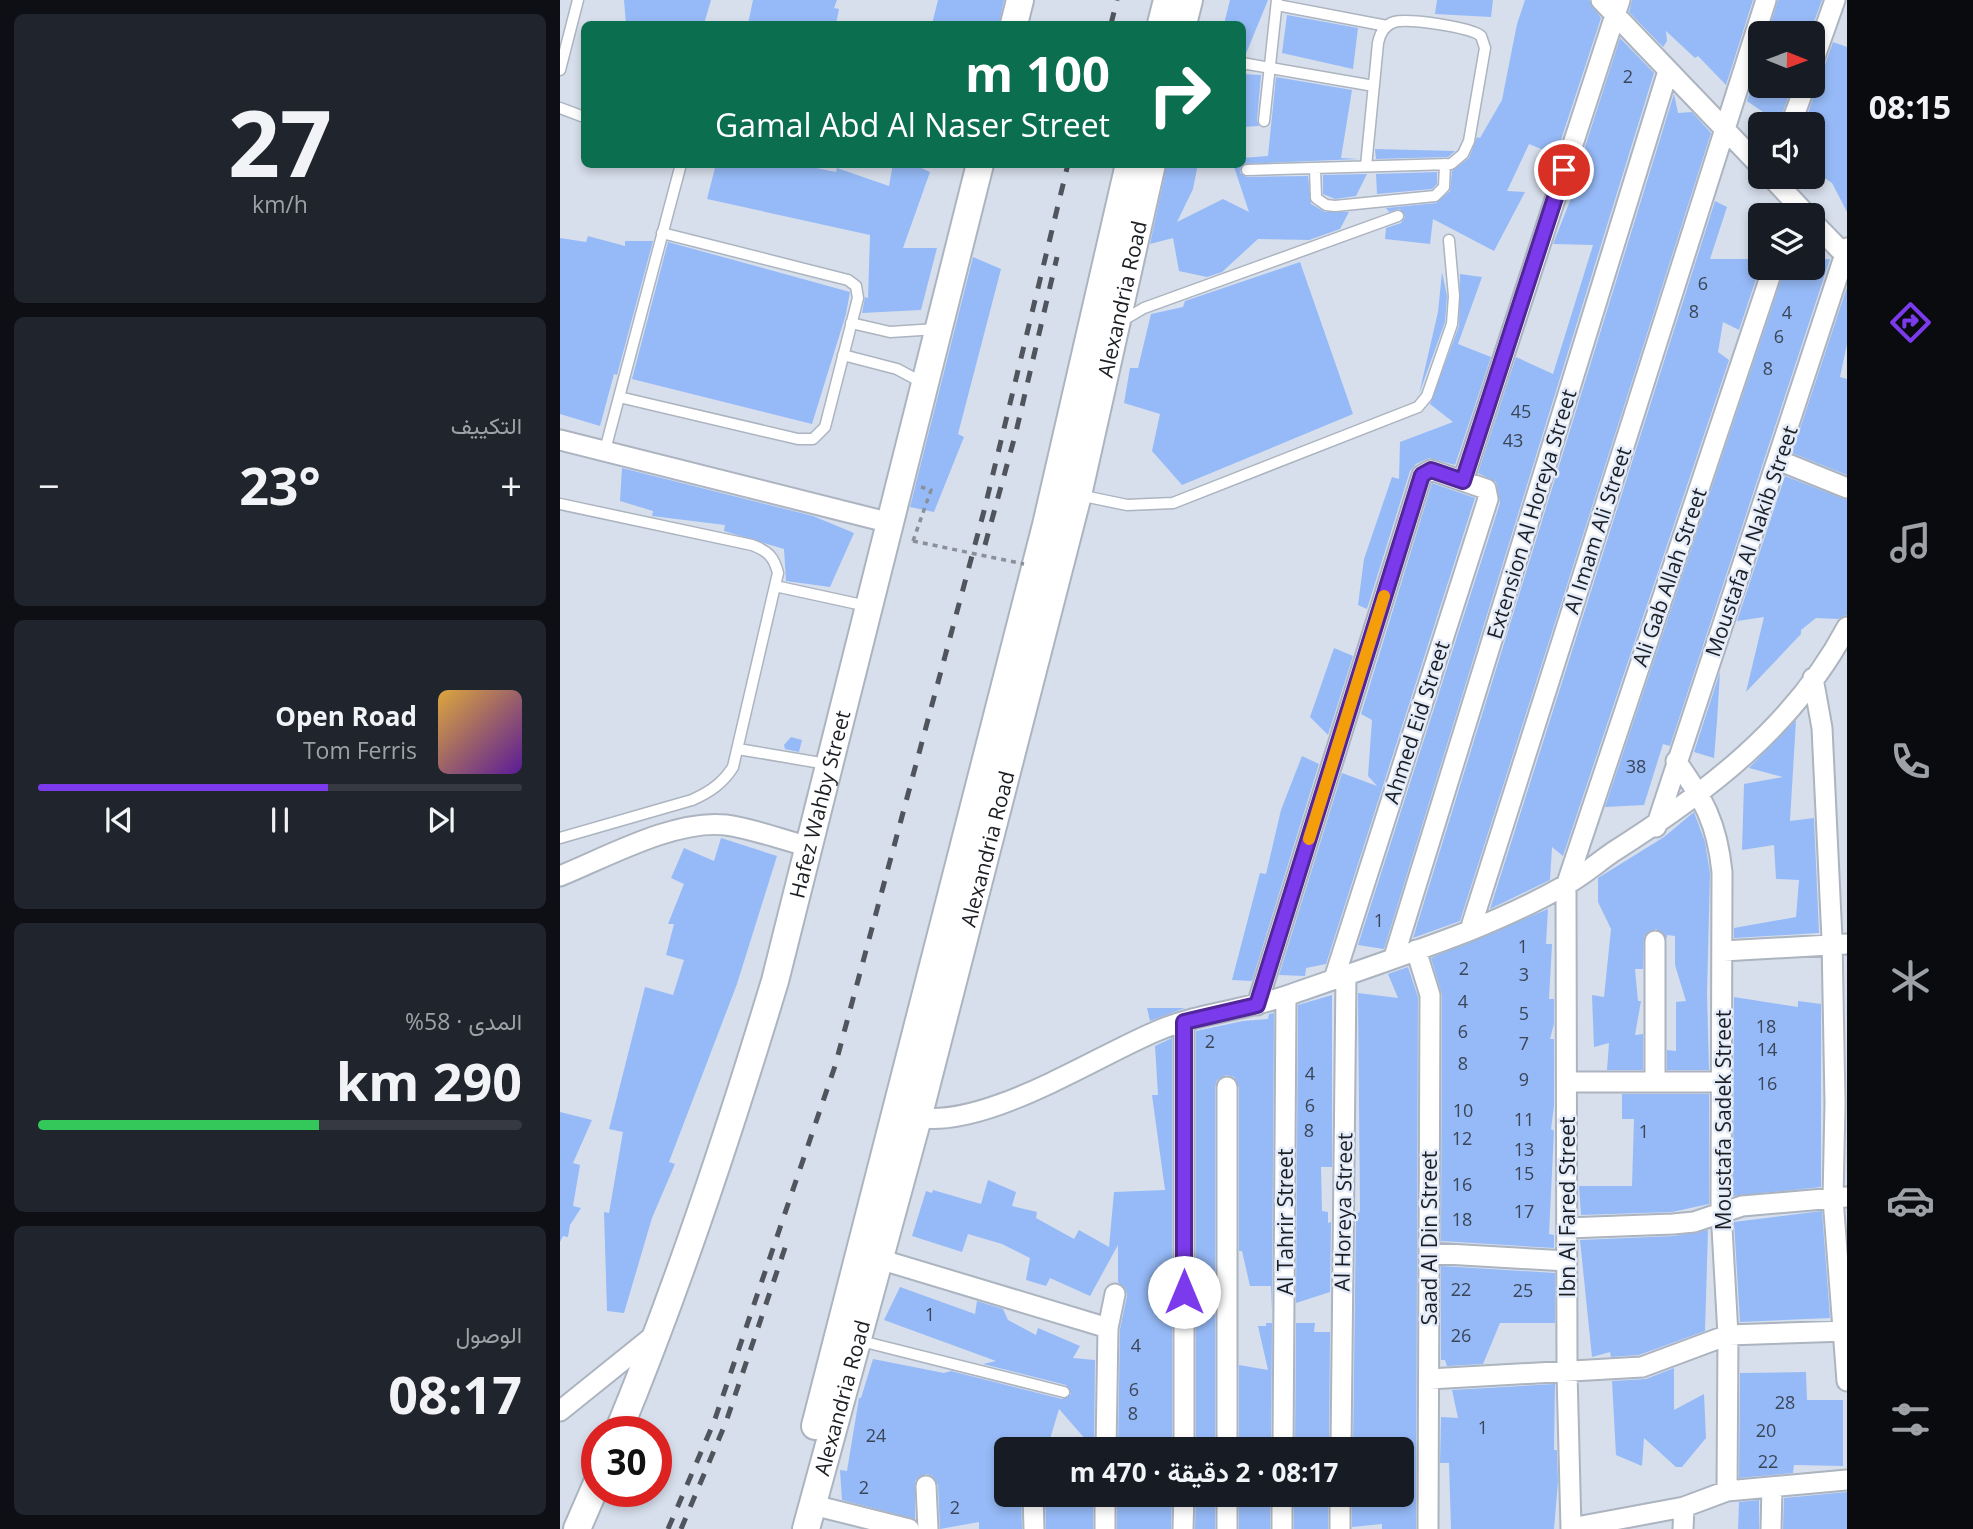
<!DOCTYPE html>
<html lang="ar">
<meta charset="utf-8">
<style>
:root{--surface:#171b24;--page:#20242c;--text:#f1f3f6;--muted:#9ea1a6;--line:#363941;--accent:#7c3aed}
body{margin:0;font-family:"Open Sans",Vazirmatn,sans-serif;background:var(--page);color:var(--text);direction:rtl;height:100vh;display:flex;flex-direction:column;font-size:26px;white-space:nowrap}
*{box-sizing:border-box;margin:0}
p{font-size:23px;color:var(--muted)}
.icon{flex:none;width:38px;height:38px;fill:none;stroke:currentColor;stroke-width:2;stroke-linecap:round;stroke-linejoin:round}
.map{position:relative;flex:1;overflow:hidden;direction:ltr}
.details{display:flex;flex-direction:column;gap:14px;padding:14px;background:#0d0f14;width:560px}
.details>*{flex:none}
.guide{position:absolute;left:21px;top:21px;width:665px;height:147px;border-radius:10px;box-shadow:0 4px 10px #0003;direction:rtl;background:#0b6e4f;color:#fff;overflow:hidden}
.needle{width:46px;rotate:91deg}
.tools{position:absolute;left:1188px;top:21px;display:grid;gap:14px}
.tools a{display:grid;place-items:center;width:77px;height:77px;border-radius:10px;background:var(--surface);box-shadow:0 4px 10px #0003;font-size:35px}
.speed{position:absolute;left:21px;top:1416px;display:flex;gap:14px;font-size:35px;font-weight:700;text-align:center}
.speed>*{display:grid;place-content:center;width:91px;height:91px;border-radius:50%;background:var(--surface);box-shadow:0 4px 10px #0003;line-height:1}
.speed .limit{border:10px solid #d22;background:#fff;color:#111}
.pin{position:absolute;display:grid;place-items:center;width:60px;height:60px;color:#fff;margin:-30px;border:4px solid #fff;border-radius:50%;box-shadow:0 2px 7px #0007}
.me{position:absolute;width:77px;margin:-38px;rotate:0deg;stroke-linejoin:round;filter:drop-shadow(0 0 5px #0008)}
.turn{display:flex;align-items:center;gap:24px;height:147px;padding:0 21px;font-size:32px}
.turn .icon{width:91px;height:91px;stroke-width:2.5}
.turn b{display:block;font-size:49px;line-height:60px}
.big{font-size:52px;font-weight:700;line-height:1.1}
.details .card{flex:1;display:flex;flex-direction:column;justify-content:center;gap:10px;min-width:0;padding:0 24px;border-radius:10px;background:var(--page)}
.details .dial{align-items:center;gap:0}
.dial b{font-size:91px;line-height:1}
.song{display:flex;align-items:center;gap:21px}
.cover{width:84px;height:84px;border-radius:10px;background:linear-gradient(135deg,hsl(40 70% 55%),hsl(270 70% 35%))}
.played{height:7px;border-radius:4px;background:linear-gradient(90deg,var(--accent) 60%,var(--line) 60%)}
.keys{display:flex;justify-content:space-around;direction:ltr}
.heat{display:flex;justify-content:space-between;align-items:center;font-size:38px;direction:ltr}
.charge{height:10px;border-radius:5px;background:linear-gradient(90deg,#34c759 58%,var(--line) 0)}
.trip{position:absolute;left:434px;top:1437px;width:420px;height:70px;border-radius:10px;background:var(--surface);box-shadow:0 4px 10px #0003;font-weight:700;line-height:70px;text-align:center;direction:rtl}
main{display:flex;flex:1;min-height:0}
.menu{display:flex;flex-direction:column;width:126px;justify-content:space-around;align-items:center;background:#090b0e;color:var(--muted)}
.menu .icon{width:49px;height:49px}
.menu .current{color:var(--accent)}
.menu b{font-size:32px;color:var(--text)}
.map>svg:first-child{display:block}
.building{fill:#96baf7}
.lines{fill:none;stroke-linecap:round;stroke-linejoin:round}
.lane-casing{stroke:#acb4c0;stroke-width:13}
.street-casing{stroke:#acb4c0;stroke-width:23}
.secondary-casing{stroke:#acb4c0;stroke-width:30}
.path{stroke:#8a909a;stroke-width:3.5;stroke-dasharray:5 5;stroke-linecap:butt}
.lane{stroke:#fff;stroke-width:10}
.street{stroke:#fff;stroke-width:19}
.secondary{stroke:#fff;stroke-width:26}
.rail{stroke:#50545c;stroke-width:5;stroke-dasharray:12 12;stroke-linecap:butt}
.path-bridge{stroke:#8a909a;stroke-width:3.5;stroke-dasharray:5 5;stroke-linecap:butt}
.route-casing{stroke:#51269a;stroke-width:18}
.route{stroke:#7c3aed;stroke-width:12}
.slow{stroke:#f59e0b;stroke-width:12}
.labels{text-anchor:middle;dominant-baseline:central;stroke-width:5;stroke-linejoin:round;paint-order:stroke}
.number-label{font-size:18px;fill:#3a4558}
.street-label{font-size:21px;fill:#1b1e23;stroke:#e4ecfa}
</style>
<main>
<nav class="menu">
<b>08:15</b>
<svg class="icon current" aria-label="directions" viewBox="0 0 24 24"><path d="M12 3l9 9-9 9-9-9zM9 14v-3h6M13 9l2 2-2 2"/></svg>
<svg class="icon" aria-label="music" viewBox="0 0 24 24"><path d="M9 18V5l10-2v13"/><circle cx="6" cy="18" r="3"/><circle cx="16" cy="16" r="3"/></svg>
<svg class="icon" aria-label="phone" viewBox="0 0 24 24"><path d="M5 4h4l2 5-3 2q2 4 5 5l2-3 5 2v4C11 20 4 13 5 4z"/></svg>
<svg class="icon" aria-label="climate" viewBox="0 0 24 24"><path d="M12 3v18M4 7l16 10M4 17L20 7"/></svg>
<svg class="icon" aria-label="car" viewBox="0 0 24 24"><path d="M5 17H2v-5l4-1 3-4h7l3 4 3 1v5h-3M9 17h6M6 11h13"/><circle cx="7" cy="17" r="2"/><circle cx="17" cy="17" r="2"/></svg>
<svg class="icon" aria-label="filters" viewBox="0 0 24 24"><path d="M4 7h16M4 17h16"/><circle cx="9" cy="7" r="2"/><circle cx="15" cy="17" r="2"/></svg>
</nav>
<div class="map">
<svg width="1287" height="1529" viewBox="0 0 1287 1529">
<rect width="100%" height="100%" fill="#d7dfec"/>
<path class="building" d="M64,0H151L144,24H66Z
M193,0H277L274,8L279,9L276,24H188Z
M378,0H444L439,24H372Z
M670,0H708L685,56H682V24H664Z
M877,0H933L931,17L875,14Z
M965,0H1029L1041,18L996,155L969,144L947,191L965,192L934,251L873,219L870,244L825,239L826,228L841,223L845,217L840,209L829,212L826,208L876,203L890,191L892,171L909,158L917,137L920,138L942,100L957,24Z
M1072,0H1193L1166,85L1138,56L1135,58L1106,31L1107,41L1103,47L1069,12Z
M1218,0H1262L1250,33H1208Z
M727,15L798,28L793,69L722,53Z
M1060,38L1094,73L824,949L798,945L940,503L936,482L918,473L956,357L993,374L1033,245L993,244L1021,173L1017,172Z
M1273,42L1287,47V212L1272,183L1253,170V124H1244Z
M1200,58V86H1232L1219,123L1187,101Z
M682,74L701,75L697,120L699,126L682,127Z
M716,77L792,90L781,158L799,159L682,164V158L708,156Z
M1114,94L1118,113L1132,112L1151,133L900,921L853,938Z
M815,149L895,151L888,157L816,159Z
M156,164H236L276,172L277,168L329,186L333,164H353L370,172L343,248H377L361,310L302,313L305,297L308,298L310,235L147,199Z
M607,164H638L633,189L617,222L663,199L689,212L673,164H682L680,173L687,177L748,176L751,204L765,212H789L780,229L749,240L698,239L662,272L647,277L619,271L613,238L590,244Z
M877,172V184L872,189L817,194L816,174Z
M807,174L796,196L775,199L763,194V175Z
M1155,201L1167,207L1150,259H1200V267L1179,330L1163,322L1158,352L1169,360L1003,856L992,847L990,880L930,909Z
M28,236L65,246V241H93L57,375L54,374L40,426L0,414V238L26,242Z
M108,242L290,292L286,314L252,424L72,379Z
M413,257L441,269L398,434L404,437L374,512L350,507Z
M1270,259L1110,746L1103,744L1084,805L1045,807L1225,268H1253V260Z
M740,262L793,414L622,485L592,451L600,414L564,403L570,368H578L591,314L623,307L625,301Z
M882,272L887,296L885,322L859,394L878,312Z
M900,274L922,277L898,344L931,357L895,465L869,458L856,464L850,471L807,609L798,605L804,559L832,477L839,479L840,442L893,422L870,404L899,326Z
M1287,287V344L1280,377L1287,379V475L1232,453Z
M62,468L253,516L294,533L270,587L226,581L224,549L164,531L165,525L92,516L93,511L60,501Z
M1225,476L1287,500V615L1278,619L1256,618L1241,630V634L1186,692L1204,617L1177,621Z
M872,483L915,498L766,964L746,968L745,976L719,975L782,773L817,786L808,776L812,720L801,714Z
M774,648L793,656L768,735L750,717Z
M1160,672L1157,721L1154,758L1134,752Z
M1236,720L1230,821L1254,818L1259,933L1174,938V928L1236,917L1239,880L1216,879L1214,845L1182,850L1184,784L1223,777L1189,768Z
M231,737L242,740L239,752L225,749L224,745Z
M742,756L759,764L692,981L672,980L700,873L706,874L721,810Z
M1134,812L1145,842L1150,873L1147,993L1149,1070H1107V1050L1116,1051V1002L1126,1001L1115,965V936L1107,935V938L1096,929L1084,936L1083,969H1075L1078,1001H1081L1075,1035L1083,1034V1070H1047L1049,1043L1034,1047L1032,995L1044,997L1051,929L1038,902V878L1104,837Z
M161,838L217,856L177,984L109,1162L115,1164L92,1218L64,1313L47,1311L44,1212L49,1213L63,1132L49,1129L85,987L113,995L124,960L106,955L114,924H108L124,884L111,878L124,848L154,861Z
M988,909L986,944H992L989,999H994V1024L990,1039H994V1106L991,1129L994,1131L989,1234L994,1235V1248L881,1241L882,995L871,958Z
M848,967L858,997L856,1529H822V1524L792,1527V1494H842V1449H793L796,1214L800,1212L798,993L838,998L828,974Z
M772,995V1167H761L762,1211L768,1212V1223L771,1222L770,1292L736,1303L738,1005Z
M1174,997L1238,1007V1001L1261,1004V1187L1173,1196Z
M587,1008H625L590,1021Z
M714,1013L712,1311L711,1286H690L682,1251H679V1087L674,1077L666,1075L657,1080L655,1087V1449H636V1031L683,1021L708,1019L709,1014Z
M612,1038V1449H558L560,1329L567,1296L566,1290L558,1282V1245L530,1296L490,1278L486,1286L466,1280L470,1258L442,1244L408,1234L402,1252L352,1236L366,1191L372,1193L373,1190L421,1204L428,1180L456,1192L452,1206L477,1212L476,1218L514,1239L519,1230L549,1247L554,1192L605,1190L592,1095H598L595,1046Z
M1062,1094H1149V1204L1112,1212L1021,1215L1019,1186H1072L1074,1119H1062Z
M0,1112L32,1120L13,1163L20,1165L13,1206L21,1208L10,1225L8,1237L3,1236L0,1242Z
M1262,1211L1270,1318L1180,1322L1174,1222Z
M1148,1230L1145,1331L1079,1355L1051,1357L1050,1352L1032,1357L1020,1240L1114,1236Z
M881,1266L995,1273V1323H940L923,1364L887,1366L885,1360H881Z
M340,1287L415,1314L417,1301L443,1309L448,1320L476,1335L478,1328L520,1346L513,1358L535,1360L534,1449L499,1409L487,1449H446V1494H461L462,1529H419V1522L380,1529L378,1485L372,1476L366,1474L355,1481V1519L282,1500L280,1470L287,1471L299,1398H301L313,1359L384,1373L391,1371L502,1399L511,1394L506,1385L423,1364L436,1361L324,1320Z
M706,1323H712L711,1449H679V1365L708,1370L698,1326H706Z
M736,1323H755L754,1332H770L769,1449H735Z
M1114,1368V1410L1144,1394L1146,1438L1122,1467H1116L1084,1438L1082,1466L1056,1455L1052,1381L1086,1379Z
M1246,1372L1247,1400H1283V1466L1234,1465L1233,1473L1179,1478L1180,1373Z
M995,1384L994,1450H997L998,1482L994,1529H891L889,1463H880L881,1417L898,1418L892,1390Z
M1287,1492V1529H1223L1224,1498Z
M485,1494H533V1529H486Z
M557,1494H612L611,1529H557Z
M636,1494H655V1529H635Z
M679,1494H710V1529H679Z
M734,1494H768V1529H734Z
M1199,1500V1529H1178L1179,1502Z"/>
<g class="lines">
<g class="lane-casing">
<path id="lane" d="M717,5L827,26
M682,63L814,86
M0,70L18,0
M0,108L24,117
M704,121L717,0
M755,168L756,198L766,205L775,206L875,196L884,187L885,164
M687,170L891,164L903,154L909,141L925,48L921,36C910,27 848,18 834,22C825,25 820,33 818,43L806,166
M560,322L584,308L838,216
M291,323L330,332L377,329
M283,355L337,369L365,384
M59,397L238,439H253L265,427L298,298L296,286L288,280L102,233
M45,450L121,164
M519,495L567,505L613,503L858,407L867,396L892,324L894,296L889,240
M0,504L192,545C208,551 214,557 218,573L173,767C163,783 150,792 132,800L0,838
M215,586L307,606
M178,749L267,764
M297,1340L504,1392"/>
</g>
<g class="street-casing">
<path id="street" d="M1041,0L1200,166
M1253,62L1275,0
M1231,124L1245,86
M1211,177L1247,215
M1253,222L1287,257
M0,440L331,523
M1218,460L1287,488
M903,481L1060,0
M1253,678L1262,728L1272,939L1275,1103L1273,1199L1287,1381
M1116,761C1144,800 1157,823 1162,872L1161,1210L1168,1335L1167,1491
M1096,827L1287,248
M0,876C47,857 115,819 166,825C194,829 223,840 250,847
M910,930L1206,0
M856,950L870,995L868,1529
M1163,951L1287,944
M834,957L1108,71
M697,1005L862,475L871,470L926,489L928,499L774,979
M1007,1082H1161
M1095,1082V941
M667,1087V1449
M347,1115C415,1136 532,1058 597,1031C638,1013 686,1010 729,995C789,974 850,954 909,931C941,918 974,903 1004,886C1021,877 1037,863 1053,852C1146,793 1235,726 1287,627
M1007,1228L1113,1224L1134,1222L1182,1206L1287,1197
M869,1253L1007,1261
M319,1259L548,1328
M869,1379L1082,1367L1168,1335L1287,1331
M0,1411L97,1333
M546,1449L548,1328L555,1294
M624,1449V1022
M723,1449L726,996
M781,1449L786,975
M366,1486L368,1529
M473,1494L474,1529
M667,1494V1529
M253,1505L349,1529
M1011,1528L1124,1507L1167,1491L1287,1480
M545,1529V1494
M623,1529L624,1494
M722,1529V1494
M780,1529V1494
M1011,1529L1007,1372L1006,886L1213,268
M1123,1529L1124,1507
M1211,1529L1212,1487"/>
</g>
<g class="secondary-casing">
<g id="secondary">
<path d="M454,24L460,0"/>
<path d="M601,24L607,0"/>
<path d="M623,24L629,0"/>
<path d="M255,1426L486,525L569,164"/>
<path id="s1" d="M58,1432C119,1285 169,1133 215,981L420,164"/>
<path d="M17,1529L37,1483"/>
<path id="s2" d="M246,1529L358,1118L518,495L592,164"/>
</g>
</g>
<path class="path" d="M353,541L371,490L361,487"/>
<use href="#lane" class="lane"/>
<use href="#street" class="street"/>
<use href="#secondary" class="secondary"/>
<path class="rail" d="M551,24L557,0
M425,545L456,432L497,257
M108,1529L154,1422L275,1066L424,511L508,164
M121,1529L166,1422L227,1242"/>
<path class="path-bridge" d="M353,541L464,564"/>
</g>
<g class="lines">
<g class="route-casing">
<path id="route" d="M624,1292V1022L697,1005L862,475L871,470L903,481L1004,170"/>
</g>
<use href="#route" class="route"/>
<path class="slow" d="M749,839L824,596"/>
</g>
<g class="labels">
<g class="number-label">
<text x="1068" y="76">2</text>
<text x="1143" y="283">6</text>
<text x="1134" y="311">8</text>
<text x="1227" y="312">4</text>
<text x="1219" y="336">6</text>
<text x="1208" y="368">8</text>
<text x="961" y="411">45</text>
<text x="953" y="440">43</text>
<text x="1076" y="766">38</text>
<text x="819" y="920">1</text>
<text x="963" y="946">1</text>
<text x="904" y="968">2</text>
<text x="964" y="974">3</text>
<text x="903" y="1001">4</text>
<text x="964" y="1013">5</text>
<text x="1206" y="1026">18</text>
<text x="903" y="1031">6</text>
<text x="650" y="1041">2</text>
<text x="964" y="1043">7</text>
<text x="1207" y="1049">14</text>
<text x="903" y="1063">8</text>
<text x="750" y="1073">4</text>
<text x="964" y="1079">9</text>
<text x="1207" y="1083">16</text>
<text x="750" y="1105">6</text>
<text x="903" y="1110">10</text>
<text x="964" y="1119">11</text>
<text x="749" y="1130">8</text>
<text x="1084" y="1131">1</text>
<text x="902" y="1138">12</text>
<text x="964" y="1149">13</text>
<text x="964" y="1173">15</text>
<text x="902" y="1184">16</text>
<text x="964" y="1211">17</text>
<text x="902" y="1219">18</text>
<text x="901" y="1289">22</text>
<text x="963" y="1290">25</text>
<text x="370" y="1314">1</text>
<text x="901" y="1335">26</text>
<text x="576" y="1345">4</text>
<text x="574" y="1389">6</text>
<text x="1225" y="1402">28</text>
<text x="573" y="1413">8</text>
<text x="923" y="1427">1</text>
<text x="1206" y="1430">20</text>
<text x="316" y="1435">24</text>
<text x="1208" y="1461">22</text>
<text x="304" y="1487">2</text>
<text x="395" y="1507">2</text>
</g>
<g class="street-label">
<text stroke="none"><textPath href="#s2" startOffset="1270">Alexandria Road</textPath></text>
<text transform="translate(971 514) rotate(-73)">Extension Al Horeya Street</text>
<text transform="translate(1037 530) rotate(-72)">Al Imam Ali Street</text>
<text transform="translate(1191 541) rotate(-71)">Moustafa Al Nakib Street</text>
<text transform="translate(1109 577) rotate(-71)">Ali Gab Allah Street</text>
<text transform="translate(856 722) rotate(-72)">Ahmed Eid Street</text>
<text stroke="none"><textPath href="#s1" startOffset="660">Hafez Wahby Street</textPath></text>
<text stroke="none"><textPath href="#s2" startOffset="704">Alexandria Road</textPath></text>
<text transform="translate(1163 1120) rotate(-90)">Moustafa Sadek Street</text>
<text transform="translate(1007 1207) rotate(-90)">Ibn Al Fared Street</text>
<text transform="translate(783 1212) rotate(-89)">Al Horeya Street</text>
<text transform="translate(725 1222) rotate(-90)">Al Tahrir Street</text>
<text transform="translate(869 1238) rotate(-90)">Saad Al Din Street</text>
<text stroke="none"><textPath href="#s2" startOffset="136">Alexandria Road</textPath></text>
</g>
</g>
</svg>
<div class="tools">
<a><svg class="needle" viewBox="-14 -14 28 28"><path d="M0-13l5 13h-10z" fill="#e53935"/><path d="M0 13l5-13h-10z" fill="#9ea1a6"/></svg></a>
<a><svg class="icon" aria-label="sound" viewBox="0 0 24 24"><path d="M4 9h4l5-4v14l-5-4H4zM17 9q2 3 0 6"/></svg></a>
<a><svg class="icon" aria-label="layers" viewBox="0 0 24 24"><path d="M12 4l9 5-9 5-9-5zM3 14l9 5 9-5"/></svg></a>
</div>
<div class="speed"><div class="limit">30</div></div>
<div class="pin" style="left:1004px;top:170px;background:#d93025"><svg class="icon" aria-label="arrive" viewBox="0 0 24 24"><path d="M6 21V4h12l-3 4 3 4H6"/></svg></div>
<svg class="me" style="left:624px;top:1292px" viewBox="-20 -20 40 40"><circle r="19" fill="#fff"/><path d="M0-13L10 11 0 6-10 11z" fill="#7c3aed"/></svg>
<div class="trip">08:17 · 2 دقيقة · 470 m</div>
<div class="guide">
<div class="turn"><svg class="icon" aria-label="right" viewBox="0 0 24 24"><path d="M7 20v-9h11M14 6l5 5-5 5"/></svg><div><b>100 m</b>Gamal Abd Al Naser Street</div></div>
</div>
</div>
<section class="details">
<div class="card dial"><b>27</b><p>km/h</p></div>
<div class="card"><p>التكييف</p>
<div class="heat"><a>−</a><b class="big">23°</b><a>+</a></div>
</div>
<div class="card">
<div class="song"><i class="cover"></i><div><b>Open Road</b><p>Tom Ferris</p></div></div>
<div class="played"></div>
<div class="keys"><svg class="icon" aria-label="previous" viewBox="0 0 24 24"><path d="M18 5L8 12l10 7zM5 5v14"/></svg><svg class="icon" aria-label="pause" viewBox="0 0 24 24"><path d="M8 5v14M16 5v14"/></svg><svg class="icon" aria-label="next" viewBox="0 0 24 24"><path d="M6 5l10 7-10 7zM19 5v14"/></svg></div>
</div>
<div class="card"><p>المدى · 58%</p><b class="big">290 km</b><div class="charge"></div></div>
<div class="card"><p>الوصول</p><b class="big">08:17</b></div>
</section>
</main>
